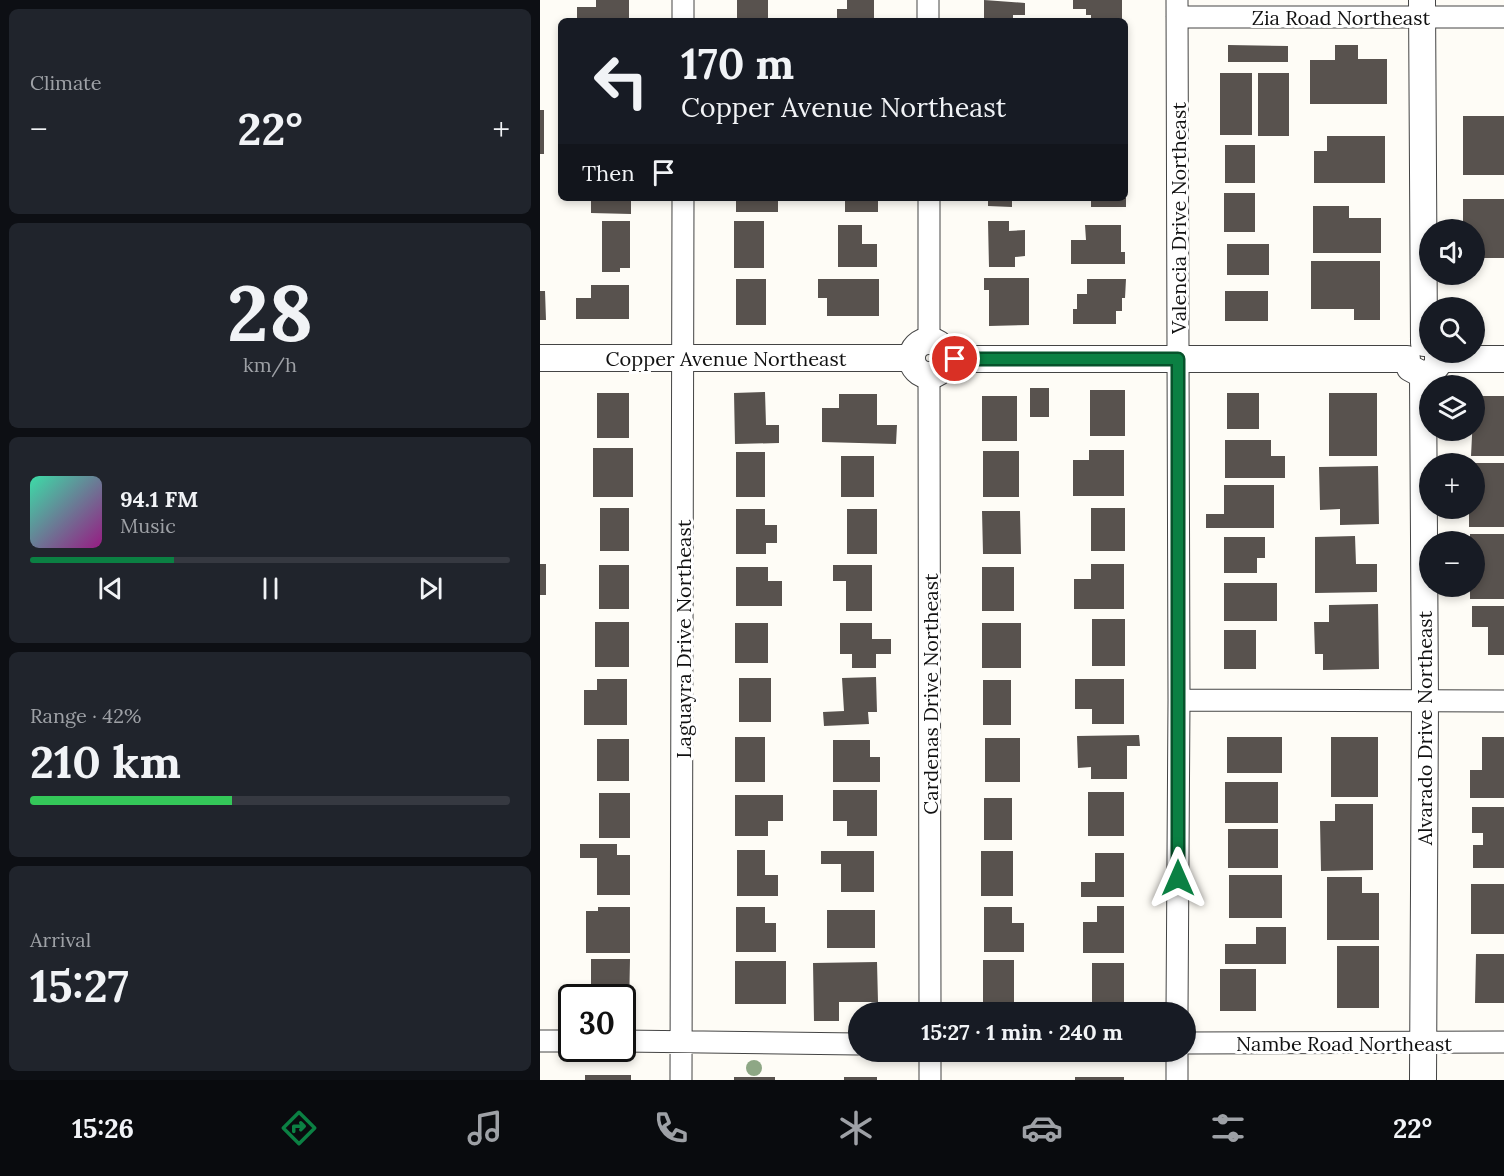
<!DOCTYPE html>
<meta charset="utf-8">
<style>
:root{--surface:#171b24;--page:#20242c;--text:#f1f3f6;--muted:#9ea1a6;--line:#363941;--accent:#0b8043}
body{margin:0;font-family:Lora,serif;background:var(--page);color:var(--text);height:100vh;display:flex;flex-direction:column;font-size:22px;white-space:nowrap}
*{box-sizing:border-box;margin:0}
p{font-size:20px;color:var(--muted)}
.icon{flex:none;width:33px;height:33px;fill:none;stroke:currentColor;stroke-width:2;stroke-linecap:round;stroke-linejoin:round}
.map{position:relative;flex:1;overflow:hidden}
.panel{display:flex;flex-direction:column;gap:9px;padding:9px;background:#0d0f14;width:540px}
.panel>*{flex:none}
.banner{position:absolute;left:18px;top:18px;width:570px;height:183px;border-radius:9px;box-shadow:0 3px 9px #0003;background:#171b24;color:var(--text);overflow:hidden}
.buttons{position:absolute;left:879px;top:219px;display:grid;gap:12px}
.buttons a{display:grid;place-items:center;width:66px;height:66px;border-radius:50%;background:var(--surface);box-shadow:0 3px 9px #0003;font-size:30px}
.speed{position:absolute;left:18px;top:984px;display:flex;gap:12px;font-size:30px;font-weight:700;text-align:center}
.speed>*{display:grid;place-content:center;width:78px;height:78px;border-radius:50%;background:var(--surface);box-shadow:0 3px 9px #0003;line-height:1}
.speed .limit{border:3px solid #111;border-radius:9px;background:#fff;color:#111}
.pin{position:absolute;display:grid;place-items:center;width:51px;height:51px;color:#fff;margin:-26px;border:3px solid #fff;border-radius:50%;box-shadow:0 2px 6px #0007}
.me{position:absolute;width:66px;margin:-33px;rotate:0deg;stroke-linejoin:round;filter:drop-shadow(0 0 4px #0008)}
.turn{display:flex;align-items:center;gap:21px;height:126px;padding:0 24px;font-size:27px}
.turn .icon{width:78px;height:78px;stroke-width:2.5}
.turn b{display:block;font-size:42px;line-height:51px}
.then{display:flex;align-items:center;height:57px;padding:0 24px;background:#0003;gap:12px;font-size:22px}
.big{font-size:45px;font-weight:700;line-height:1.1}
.panel .tile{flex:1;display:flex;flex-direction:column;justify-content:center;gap:9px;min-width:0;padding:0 21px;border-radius:9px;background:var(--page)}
.panel .dial{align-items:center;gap:0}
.dial b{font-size:78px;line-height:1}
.song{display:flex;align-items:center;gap:18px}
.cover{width:72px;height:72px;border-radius:9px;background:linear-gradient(135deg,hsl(160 70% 55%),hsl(310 70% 35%))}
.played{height:6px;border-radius:3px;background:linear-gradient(90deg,var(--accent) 30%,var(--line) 30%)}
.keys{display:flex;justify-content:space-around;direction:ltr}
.heat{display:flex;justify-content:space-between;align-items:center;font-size:33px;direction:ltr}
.charge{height:9px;border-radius:4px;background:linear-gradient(90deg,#34c759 42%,var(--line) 0)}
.trip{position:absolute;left:308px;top:1002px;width:348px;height:60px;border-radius:30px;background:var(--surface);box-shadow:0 3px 9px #0003;font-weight:700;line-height:60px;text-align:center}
.tabs{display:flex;height:96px;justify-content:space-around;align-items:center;background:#090b0e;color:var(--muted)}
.tabs .icon{width:42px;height:42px}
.tabs .selected{color:var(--accent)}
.tabs b{font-size:27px;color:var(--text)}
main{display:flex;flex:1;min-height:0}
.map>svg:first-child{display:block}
.building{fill:#58524e}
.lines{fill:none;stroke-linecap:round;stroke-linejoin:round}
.minor-casing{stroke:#444;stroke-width:23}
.tertiary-casing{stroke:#444;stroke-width:28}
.minor{stroke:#fff;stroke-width:21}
.tertiary{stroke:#fff;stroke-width:26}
.tree{fill:#8ea785}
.route-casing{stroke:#07532c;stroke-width:15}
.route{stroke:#0b8043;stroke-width:10}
.labels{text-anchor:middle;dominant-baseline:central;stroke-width:6;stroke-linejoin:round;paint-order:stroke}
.street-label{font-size:20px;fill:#111;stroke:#fff}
</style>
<main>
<section class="panel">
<div class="tile"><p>Climate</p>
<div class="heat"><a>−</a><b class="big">22°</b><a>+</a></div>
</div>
<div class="tile dial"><b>28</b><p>km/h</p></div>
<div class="tile">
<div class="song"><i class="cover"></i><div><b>94.1 FM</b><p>Music</p></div></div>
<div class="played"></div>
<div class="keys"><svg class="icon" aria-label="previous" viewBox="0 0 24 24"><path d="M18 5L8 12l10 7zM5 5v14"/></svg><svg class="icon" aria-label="pause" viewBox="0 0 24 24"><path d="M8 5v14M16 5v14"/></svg><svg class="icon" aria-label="next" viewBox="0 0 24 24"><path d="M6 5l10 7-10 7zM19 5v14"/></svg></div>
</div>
<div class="tile"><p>Range · 42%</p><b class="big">210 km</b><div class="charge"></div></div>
<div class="tile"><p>Arrival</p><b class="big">15:27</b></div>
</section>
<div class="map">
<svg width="964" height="1080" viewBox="0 0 964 1080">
<rect width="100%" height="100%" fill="#fefcf6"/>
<path class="building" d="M56,0H89V21H37V7H56Z
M197,0H228V21H197Z
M307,0H334V21H297V9H307Z
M444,0L485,3V15H473V21H444Z
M533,0H582V21H551V15H546V9H533Z
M688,45L748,46V62H688Z
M795,45H818V59H847V104H770V60H795Z
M680,73H712V135H680Z
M718,73H749V136H718Z
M0,110H4V154H0Z
M923,116H964V175H923Z
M787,136H845V183H774V151H787Z
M685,145H715V183H685Z
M684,193H715V232H684Z
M51,198H91V214L51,213Z
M196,198H238V212H196Z
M305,198H338V212H305Z
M448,198H472V207L448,206Z
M551,198H586V207H551Z
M923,199H964V258H934V230H923Z
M773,206H809V218H841V253H773Z
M62,221H90V268H80V272H62Z
M194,221H224V268H194Z
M448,221H469V231L485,230V256L475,257V267H449Z
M298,225H322V244H337V267H298Z
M545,225H581V252H585V264H531V240H546Z
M687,244H729V275H687Z
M771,261H840V320H814V309H771Z
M444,278H489V325L449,326V290H444Z
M196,279H226V325H196Z
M278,279H339V316H287V298H278Z
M547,279H586L585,298H582V311H576V324H533V309H537V294H547Z
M51,285H89V319H36V298H51Z
M0,291H5L6,320H0Z
M685,291H728V321H685Z
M490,388H509V417H490Z
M550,390H585V436H550Z
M225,392L226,425H239V443L195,444L194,393Z
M57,393H89V438H57Z
M687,393H719V429H687Z
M789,393H837V456H789Z
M299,394H337V425H357L356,444L282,442V408H299Z
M442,396H477V441H442Z
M934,396H964V456H931Z
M685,440H731V456H745V478H685Z
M53,448H93V497H53Z
M549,450H584V496H533V460H549Z
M443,451H479V497H443Z
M196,452H225V497H196Z
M301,456H334V497H301Z
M934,463H964V527H929V508H934Z
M838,466L839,524L800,525V509L780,510L779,467Z
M684,485H734V528H666V514H684Z
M60,508H89V551H60Z
M551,508H585V551H551Z
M196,509H225V525H237V543H226V554H196Z
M307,509H337V554H307Z
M442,511H480L481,554H443Z
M930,534H964V599H930V586H934V542H930Z
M815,536L816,564H837V592L775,593V537Z
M684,537H725V558H717V573H684Z
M0,564H6V595H0Z
M551,564H584V609H534V579H551Z
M59,565H89V609H59Z
M293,565H332V611H306V581H293Z
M196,567H228V581H242V606H196Z
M442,567H474V611H442Z
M684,583H737V621H684Z
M838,604L839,669L783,670V654H775L774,622H789V605Z
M932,606H964V655H948V627H932Z
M552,619H585V666H552Z
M55,622H89V667H55Z
M195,623H228V663H195Z
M300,623H332V639H351V654H336V668H312V654H300Z
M442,623H481V668H442Z
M684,630H716V669H684Z
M336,677L337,712H328L329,724L284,726L283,712L304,711L302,678Z
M199,678H231V722H199Z
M57,679H87V725H44V690H57Z
M535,679H584V724H552V709H535Z
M443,680H471V725H443Z
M599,735L600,746H587V779H551V767L538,768L537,736Z
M195,737H225V782H195Z
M687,737H742V773H687Z
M791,737H838V797H791Z
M942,737H964V798H930V770H942Z
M445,738H480V782H445Z
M57,739H89V781H57Z
M293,740H330V757H340V782H293Z
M685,782H738V823H685Z
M293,790H337V836H307V821H293Z
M548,792H584V836H548Z
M59,793H90V838H59Z
M195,795H243V821H228V836H195Z
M444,798H472V840H444Z
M795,804H833V870L781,871L780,821H795Z
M932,807H964V868H933V845H943V833H932Z
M688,829H738V868H688Z
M40,844H77V855H90V895H57V858H40Z
M197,850H225V875H238V896H197Z
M281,851H334V892H301V864H281Z
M441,851H473V896H441Z
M555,853H584V897H541V882H555Z
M689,875H742V918H689Z
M787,877H822V893H839V940H787Z
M931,884H964V934H931Z
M557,906H584V953H543V922H557Z
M58,907H90V953H46V911H58Z
M196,907H225V923H236V952H196Z
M444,907H472V923H484V952H444Z
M287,910H335V948H287Z
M716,927H746V964H685V944H716Z
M797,946H839V1008H797Z
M936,954H964V1003H935Z
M51,959H90L89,1010H82V998H51Z
M443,960H474V1010H443Z
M195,961H246V1004H195Z
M337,962L338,1002H299V1021H274L273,963Z
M552,963H584V1010H552Z
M680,969H716V1011H680Z
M45,1075H91V1080H45Z
M194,1077H235V1080H194Z
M304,1077H337V1080H304Z
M535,1077H584V1080H535Z"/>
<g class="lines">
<g class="minor-casing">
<path id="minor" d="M143,0V21
M388,0V21
M637,17H964
M389,198V341
M389,376L390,1012
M639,700L964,701
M637,1012L639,700L637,0
M0,1041H32
M82,1041L318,1044
M645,1043L964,1042
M390,1052V1080
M637,1052V1080
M141,1080L143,198"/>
</g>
<g class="tertiary-casing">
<path id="tertiary" d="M882,0L884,343
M372 358a17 17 0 1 1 34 0a17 17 0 1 1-34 0Z
M0,358H372
M407,359H867
M899,359H964
M870,368L883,375L892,372L898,364V352
M883,375L885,701L883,1080"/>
</g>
<use href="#minor" class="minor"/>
<use href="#tertiary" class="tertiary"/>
</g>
<circle class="tree" cx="214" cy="1068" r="8"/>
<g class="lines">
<g class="route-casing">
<path id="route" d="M415,359H638V878"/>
</g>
<use href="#route" class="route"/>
</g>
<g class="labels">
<g class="street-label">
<text x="801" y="17">Zia Road Northeast</text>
<text transform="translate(638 218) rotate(-90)">Valencia Drive Northeast</text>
<text x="186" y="358">Copper Avenue Northeast</text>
<text transform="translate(143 639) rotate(-90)">Laguayra Drive Northeast</text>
<text transform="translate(390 694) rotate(-90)">Cardenas Drive Northeast</text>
<text transform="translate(884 728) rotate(-90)">Alvarado Drive Northeast</text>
<text x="804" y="1043">Nambe Road Northeast</text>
</g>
</g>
</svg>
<div class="buttons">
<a><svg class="icon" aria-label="sound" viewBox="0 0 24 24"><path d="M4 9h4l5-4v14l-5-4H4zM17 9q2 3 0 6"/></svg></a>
<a><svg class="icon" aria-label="search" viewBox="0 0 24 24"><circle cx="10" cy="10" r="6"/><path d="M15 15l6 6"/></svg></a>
<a><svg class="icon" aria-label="layers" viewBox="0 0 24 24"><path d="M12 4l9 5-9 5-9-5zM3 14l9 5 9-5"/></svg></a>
<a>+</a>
<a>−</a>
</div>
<div class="speed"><div class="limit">30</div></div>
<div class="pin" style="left:415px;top:359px;background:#d93025"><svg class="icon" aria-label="arrive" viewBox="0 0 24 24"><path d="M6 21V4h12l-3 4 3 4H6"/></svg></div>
<svg class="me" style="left:638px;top:878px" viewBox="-20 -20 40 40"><path d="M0-17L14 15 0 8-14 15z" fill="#0b8043" stroke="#fff" stroke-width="4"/></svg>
<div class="trip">15:27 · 1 min · 240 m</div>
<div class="banner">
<div class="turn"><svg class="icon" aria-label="left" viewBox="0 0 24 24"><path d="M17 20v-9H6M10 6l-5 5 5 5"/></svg><div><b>170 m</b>Copper Avenue Northeast</div></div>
<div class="then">Then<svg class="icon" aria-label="arrive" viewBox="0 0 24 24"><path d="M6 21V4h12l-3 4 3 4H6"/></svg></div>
</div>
</div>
</main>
<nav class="tabs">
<b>15:26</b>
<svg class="icon selected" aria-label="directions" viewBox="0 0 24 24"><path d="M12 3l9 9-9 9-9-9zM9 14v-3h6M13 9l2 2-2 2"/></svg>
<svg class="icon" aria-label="music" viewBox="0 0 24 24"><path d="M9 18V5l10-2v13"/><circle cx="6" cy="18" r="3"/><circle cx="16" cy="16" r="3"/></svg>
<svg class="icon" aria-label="phone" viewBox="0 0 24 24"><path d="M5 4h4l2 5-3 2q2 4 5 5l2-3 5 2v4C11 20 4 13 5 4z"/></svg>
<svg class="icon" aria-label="climate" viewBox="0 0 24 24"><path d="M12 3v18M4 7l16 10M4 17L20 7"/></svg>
<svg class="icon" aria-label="car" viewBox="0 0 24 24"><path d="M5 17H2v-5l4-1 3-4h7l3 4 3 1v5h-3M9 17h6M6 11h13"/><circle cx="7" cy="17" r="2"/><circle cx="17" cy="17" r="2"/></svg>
<svg class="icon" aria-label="filters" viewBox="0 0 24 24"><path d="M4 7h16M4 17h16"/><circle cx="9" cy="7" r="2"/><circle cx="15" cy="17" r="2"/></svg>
<b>22°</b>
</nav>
